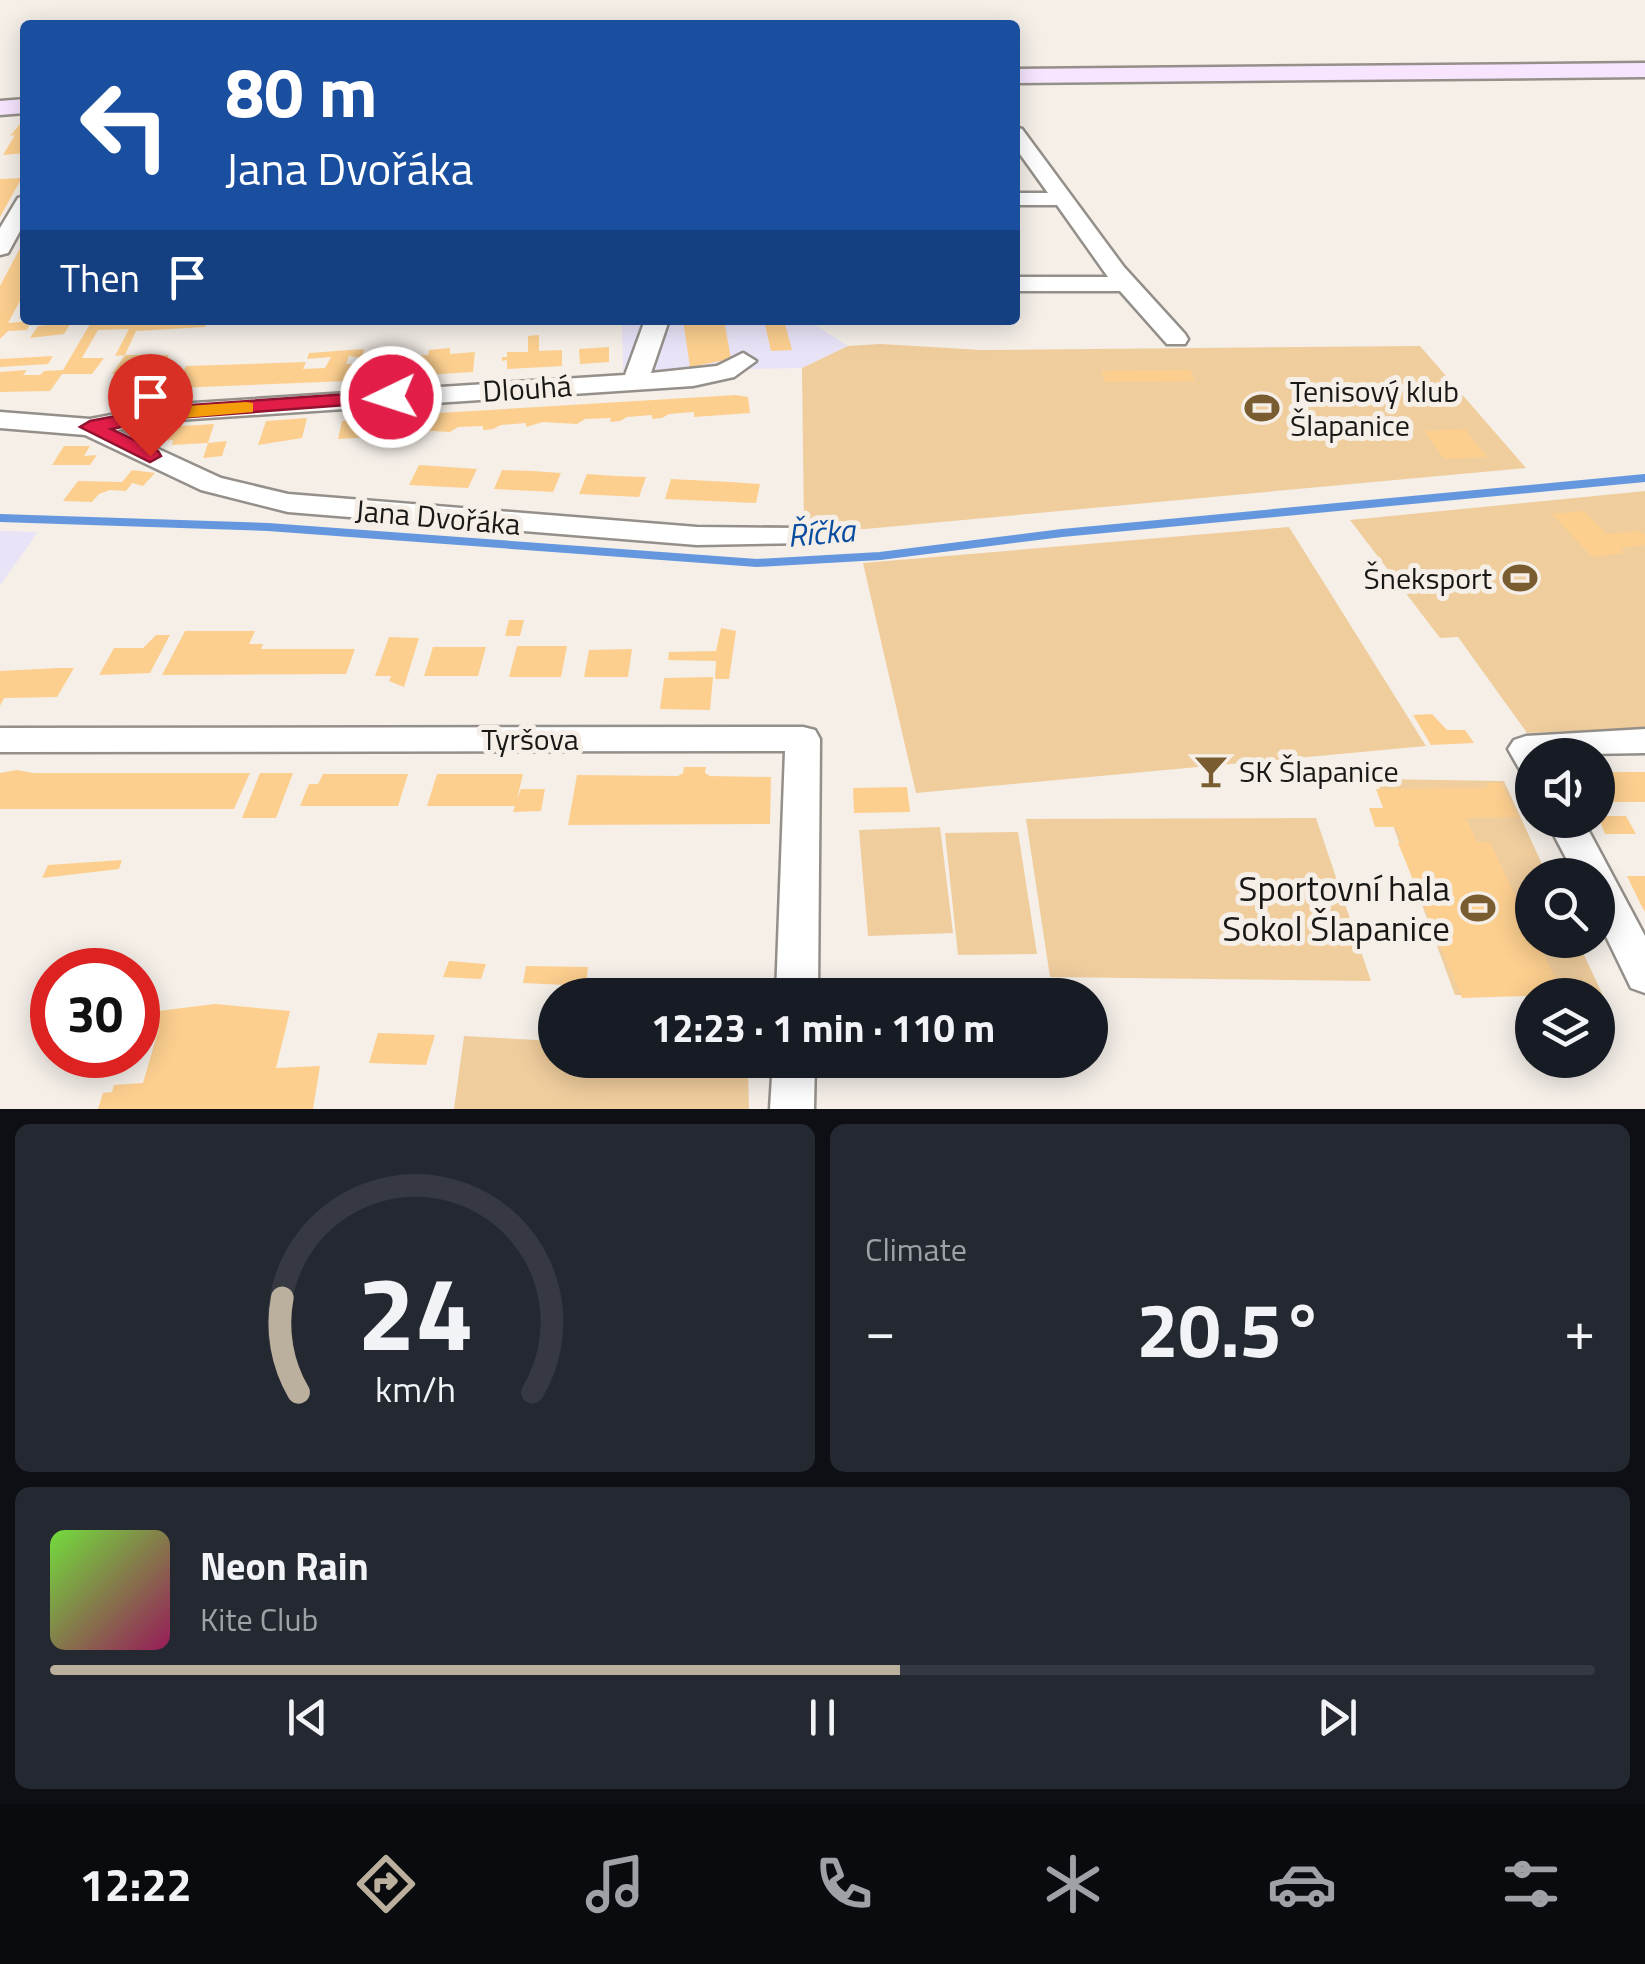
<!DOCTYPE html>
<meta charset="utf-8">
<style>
:root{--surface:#171b24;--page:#242831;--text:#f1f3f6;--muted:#9ea1a6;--line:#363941;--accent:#bbb09d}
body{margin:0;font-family:"Titillium Web",sans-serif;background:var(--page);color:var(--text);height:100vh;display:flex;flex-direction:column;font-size:38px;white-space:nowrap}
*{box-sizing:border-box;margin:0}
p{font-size:32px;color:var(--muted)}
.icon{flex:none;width:55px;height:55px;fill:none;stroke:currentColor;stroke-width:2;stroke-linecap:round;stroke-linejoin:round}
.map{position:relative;height:1109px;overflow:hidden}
.details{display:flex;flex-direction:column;gap:15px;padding:15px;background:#0d0f14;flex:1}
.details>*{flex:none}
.hud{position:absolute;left:20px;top:20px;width:1000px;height:305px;border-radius:10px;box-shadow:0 5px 25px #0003;background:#1a4fa0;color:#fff;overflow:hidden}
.fabs{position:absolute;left:1515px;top:738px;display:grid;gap:20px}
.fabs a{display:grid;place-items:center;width:100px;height:100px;border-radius:50%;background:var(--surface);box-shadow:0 5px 25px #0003;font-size:50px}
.speed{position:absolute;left:30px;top:948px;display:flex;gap:20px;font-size:50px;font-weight:700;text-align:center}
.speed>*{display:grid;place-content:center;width:130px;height:130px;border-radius:50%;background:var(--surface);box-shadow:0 5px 25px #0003;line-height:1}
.speed .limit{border:15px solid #d22;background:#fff;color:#111}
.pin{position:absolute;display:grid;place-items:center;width:85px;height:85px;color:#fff;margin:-102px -42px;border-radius:50% 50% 50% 0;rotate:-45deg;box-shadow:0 0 10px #0007}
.pin .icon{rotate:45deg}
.me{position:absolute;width:110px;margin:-55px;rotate:266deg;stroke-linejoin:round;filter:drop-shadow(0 0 8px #0008)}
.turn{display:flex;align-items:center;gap:35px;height:210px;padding:0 40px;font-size:45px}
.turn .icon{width:130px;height:130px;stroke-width:2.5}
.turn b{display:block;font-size:70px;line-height:85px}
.then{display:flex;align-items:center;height:95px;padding:0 40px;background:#0003;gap:20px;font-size:38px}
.big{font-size:75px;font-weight:700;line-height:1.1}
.details .tile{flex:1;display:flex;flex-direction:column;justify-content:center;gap:15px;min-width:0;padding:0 35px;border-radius:15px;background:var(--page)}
.details .dial{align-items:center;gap:0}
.dial svg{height:260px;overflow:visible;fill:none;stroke:var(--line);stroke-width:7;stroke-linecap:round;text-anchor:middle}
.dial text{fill:var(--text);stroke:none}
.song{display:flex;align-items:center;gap:30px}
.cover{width:120px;height:120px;border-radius:15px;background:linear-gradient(135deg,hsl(100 70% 55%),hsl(330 70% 35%))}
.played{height:10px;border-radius:5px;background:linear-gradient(90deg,var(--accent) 55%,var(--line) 55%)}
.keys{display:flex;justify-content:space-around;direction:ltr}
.heat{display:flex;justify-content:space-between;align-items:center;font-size:55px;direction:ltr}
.details .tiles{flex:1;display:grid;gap:15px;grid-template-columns:1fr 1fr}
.tile:last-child{grid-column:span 2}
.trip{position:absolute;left:538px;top:978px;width:570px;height:100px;border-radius:50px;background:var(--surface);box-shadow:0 5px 25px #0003;font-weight:700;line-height:100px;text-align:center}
.tabs{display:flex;height:160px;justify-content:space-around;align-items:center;background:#090b0e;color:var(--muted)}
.tabs .icon{width:70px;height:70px}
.tabs .selected{color:var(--accent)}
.tabs b{font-size:45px;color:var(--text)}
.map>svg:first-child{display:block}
.industrial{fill:#e9e3f8}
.green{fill:#efcd9d}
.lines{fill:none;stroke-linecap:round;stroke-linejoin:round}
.stream{stroke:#6597de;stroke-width:8}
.building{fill:#fccf8f}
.street-casing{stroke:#948f89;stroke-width:5}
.secondary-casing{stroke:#948f89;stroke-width:5}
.street{fill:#fff;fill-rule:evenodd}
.secondary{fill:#f7e5ff;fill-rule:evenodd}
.route{fill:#e11d48;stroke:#92132f;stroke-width:2.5}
.slow{fill:#f59e0b}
.labels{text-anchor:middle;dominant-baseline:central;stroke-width:10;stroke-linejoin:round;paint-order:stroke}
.street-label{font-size:30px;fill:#1a1816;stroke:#f5efe8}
.poi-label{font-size:30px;fill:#1a1816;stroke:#f5efe8;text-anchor:start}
.water-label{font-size:32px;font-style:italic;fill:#094ca0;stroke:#f5efe8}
.near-poi-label{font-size:35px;fill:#1a1816;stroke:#f5efe8;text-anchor:end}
</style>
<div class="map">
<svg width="1645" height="1109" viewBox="0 0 1645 1109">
<rect width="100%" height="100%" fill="#f5efe8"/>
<path class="industrial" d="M622,320H807L848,346L802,368L623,371Z
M0,531L38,532L0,585Z"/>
<path class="green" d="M881,344L981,350L1420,346L1526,468L865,529H804L802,368L848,346Z
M1645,491V728L1527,733L1458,637L1440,638L1350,520Z
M1289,527L1426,746L916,793L863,563Z
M1376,779L1504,781L1547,875H1532V940H1577L1614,1019L1598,1018V995H1455Z
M1316,818L1371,981L1050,977L1026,819Z
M940,827L953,933L868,936L859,830Z
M1018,832L1037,954L958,955L945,833Z
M464,1036L555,1041V1060H734L748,1069L749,1109H454Z"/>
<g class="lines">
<path class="stream" d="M0,518L268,527L757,563L880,556L1062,533L1645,478"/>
</g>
<path class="building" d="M25,118V153L3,155L15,135L10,136Z
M22,178L15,190L0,217V179Z
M25,239V298L21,299L8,323L31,321L27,330L8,331L0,339V286Z
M208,320L205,327L136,331L125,355L115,356L129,329L98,330L82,358H104L92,374H62L50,391L0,392V372L27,370L23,375H40L44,371L63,370L90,324Z
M683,320H724L731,359L690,367Z
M764,320H784L792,350L771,351Z
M71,323L64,334L30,338L38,326Z
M539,335V351L562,350V366L507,369V360L502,361V357H507V352H528V336Z
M609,347V362L580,364L579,349Z
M450,348V354L475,352L473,372L378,378L380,368L371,369L373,358L428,355L429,350Z
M364,349L362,358L349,356L346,364H352L348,381L176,388L186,366L306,362L303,369L325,368L331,357L307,359L309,353Z
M125,355H169L158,374H112Z
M53,356L48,364L0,367V359Z
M1190,370L1195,381L1105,382L1101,371Z
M736,395L748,397L750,413L694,417V412L669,414L662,418L652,419V415L627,417L620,421L610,422L611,418L585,419L577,424L543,422L526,427V423L501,425L493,429L483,430V426L458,427L450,432L415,430L406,435L338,439L342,421L355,418Z
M307,418L302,438L258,445L266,421Z
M214,424L208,443L172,445L173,440L161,441L167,427Z
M1465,429L1487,457L1444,459L1424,431Z
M227,441L222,456L203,458L208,443Z
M64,446H90L84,456L97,455L90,465H52Z
M419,465L477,469L468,488L409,485Z
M132,470L155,473L143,486L132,483L126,491L110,490L99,494L92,502L63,501L78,481L122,482Z
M502,470L532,471L561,473L553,492L494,489Z
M587,474L616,476L646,477L639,497L579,494Z
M671,479L730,482L760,484L756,503L665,499Z
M1584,511L1607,534L1640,531L1645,535V545L1620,548L1625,553L1592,557L1552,514Z
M509,620H524L520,636H505Z
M721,628L736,631L729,679H715L716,661L668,660L669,652L716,651Z
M185,631H255L249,644H263L261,649H355L346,674L162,675Z
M156,635H170L150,673L99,675L114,648H143Z
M389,637L419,638L404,687L389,681L391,676H375Z
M517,646H567L561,677H509Z
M433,647H486L478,676H424Z
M632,649L628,677H584L589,650Z
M57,668H74L57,697L4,698L0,706V671Z
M713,677L710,710L660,709L664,678Z
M1432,714L1447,730H1465L1474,743L1431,745L1413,715Z
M684,767H706L705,773L710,776L771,777L770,824L568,825L577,775L678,776L683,773Z
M17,770L33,773H250L234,809H0V773Z
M1598,772H1645V802H1598Z
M260,773H293L276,818H242Z
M323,774H408L398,806H300L309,784H318Z
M437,774H523L517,799L521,789H545L541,811L513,812L515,806H427Z
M1486,783H1501L1518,817L1466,818L1477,842H1490L1532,931V940H1537L1563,995L1462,998L1398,843H1403L1396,827H1375L1369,808H1383L1376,789L1488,788Z
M907,787L910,812L854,813L853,788Z
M1598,816H1626L1636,834H1605Z
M122,860L119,869L42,878L48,865Z
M1627,876H1645V912L1640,903Z
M449,961L486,964L481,979L443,977Z
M526,966L588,967L586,986L523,983Z
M215,1004L290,1011L276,1068L320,1066L313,1109H98L103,1093L112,1092L114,1085L143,1083L159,1028L148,1030L142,1013Z
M378,1033L435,1035L426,1065L369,1063Z"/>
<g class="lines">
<g class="street-casing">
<path id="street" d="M1015,127L1022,129L1124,267L1185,334L1188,339L1185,344H1167L1120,291H1015V277H1108L1057,205H1015V193H1048L1015,147Z
M25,196V222L8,253L0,255V228L18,198Z
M645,320H669L651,373L717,366L743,353L756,361L734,377L693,386L163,421L117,430L221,478L288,494L697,527L801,528L811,531L816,537L811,543L697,545L288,512L201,490L85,435L0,428V412L90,419L163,405L625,375Z
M803,727L815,730L820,739L818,995H776L785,751L0,752V728Z
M1645,729V753L1532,755V774L1520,770L1508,749L1514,740L1526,736Z
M1546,820H1583L1645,936V993L1631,988L1598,920V875H1575Z
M773,1060H815L814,1109H770Z"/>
</g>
<g class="secondary-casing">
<path id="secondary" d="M1645,63V77L1015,83V69Z
M25,99V113L0,115V101Z"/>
</g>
<use href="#street" class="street"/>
<use href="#secondary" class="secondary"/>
</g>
<path class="route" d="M391,391L401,397L398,401L163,419L111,429L158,451L161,456L150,462L80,427L90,421L163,407Z"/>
<path class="slow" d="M246,402L253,403V412L172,419L162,413L172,407Z"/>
<defs>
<g id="stadium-bare" transform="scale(2.7)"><path d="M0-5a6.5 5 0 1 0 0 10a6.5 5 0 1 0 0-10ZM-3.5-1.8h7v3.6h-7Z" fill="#795d30" stroke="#f5efe8" stroke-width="2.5" paint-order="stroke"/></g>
<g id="bar-bare" transform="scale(2.7)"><path d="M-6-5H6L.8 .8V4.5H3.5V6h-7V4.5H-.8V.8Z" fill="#795d30" stroke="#f5efe8" stroke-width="2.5" paint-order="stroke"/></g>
</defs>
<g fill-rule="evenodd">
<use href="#stadium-bare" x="1262" y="408"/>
<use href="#stadium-bare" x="1520" y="578"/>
<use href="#bar-bare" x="1211" y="771"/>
<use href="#stadium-bare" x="1478" y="908"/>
</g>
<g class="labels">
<g class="street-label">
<text transform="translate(527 388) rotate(-4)">Dlouhá</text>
<text transform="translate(438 517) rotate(5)">Jana Dvořáka</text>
<text x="530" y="739">Tyršova</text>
</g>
<g class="poi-label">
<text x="1290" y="391">Tenisový klub<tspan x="1290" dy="34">Šlapanice</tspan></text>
<text x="1492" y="578" text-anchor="end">Šneksport</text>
<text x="1239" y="771">SK Šlapanice</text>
</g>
<g class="water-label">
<text transform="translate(821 532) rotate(-5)">Říčka</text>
</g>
<g class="near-poi-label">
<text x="1450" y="888">Sportovní hala<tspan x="1450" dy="40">Sokol Šlapanice</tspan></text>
</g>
</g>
</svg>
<div class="fabs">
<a><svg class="icon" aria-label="sound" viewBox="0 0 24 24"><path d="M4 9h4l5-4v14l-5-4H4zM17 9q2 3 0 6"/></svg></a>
<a><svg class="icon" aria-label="search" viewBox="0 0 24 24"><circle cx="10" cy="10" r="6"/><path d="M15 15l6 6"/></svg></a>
<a><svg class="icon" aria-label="layers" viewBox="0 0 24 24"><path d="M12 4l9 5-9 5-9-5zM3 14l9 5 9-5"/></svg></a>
</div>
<div class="speed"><div class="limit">30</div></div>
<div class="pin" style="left:150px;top:456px;background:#d93025"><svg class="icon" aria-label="arrive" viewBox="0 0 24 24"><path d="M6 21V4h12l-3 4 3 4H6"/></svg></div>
<svg class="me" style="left:391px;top:397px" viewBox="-20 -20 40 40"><circle r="17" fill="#e11d48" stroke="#fff" stroke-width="3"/><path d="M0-11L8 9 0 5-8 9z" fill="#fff"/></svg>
<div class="trip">12:23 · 1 min · 110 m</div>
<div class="hud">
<div class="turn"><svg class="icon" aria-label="left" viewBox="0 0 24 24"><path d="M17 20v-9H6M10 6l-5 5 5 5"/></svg><div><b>80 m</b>Jana Dvořáka</div></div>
<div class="then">Then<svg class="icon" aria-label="arrive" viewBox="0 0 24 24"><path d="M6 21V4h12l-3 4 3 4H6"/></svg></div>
</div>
</div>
<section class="details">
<div class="tiles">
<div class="tile dial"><svg viewBox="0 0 100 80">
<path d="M14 69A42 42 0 1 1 86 69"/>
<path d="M14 69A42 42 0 0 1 9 40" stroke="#bbb09d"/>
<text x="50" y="56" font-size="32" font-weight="700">24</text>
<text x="50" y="72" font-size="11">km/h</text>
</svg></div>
<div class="tile"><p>Climate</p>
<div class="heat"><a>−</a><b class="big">20.5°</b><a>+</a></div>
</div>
<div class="tile">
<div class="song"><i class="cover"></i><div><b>Neon Rain</b><p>Kite Club</p></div></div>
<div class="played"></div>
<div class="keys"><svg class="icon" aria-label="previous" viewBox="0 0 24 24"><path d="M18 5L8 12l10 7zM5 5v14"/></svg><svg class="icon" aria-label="pause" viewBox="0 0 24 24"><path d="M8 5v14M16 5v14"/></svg><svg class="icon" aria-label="next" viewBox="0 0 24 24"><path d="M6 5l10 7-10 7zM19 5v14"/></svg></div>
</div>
</div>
</section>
<nav class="tabs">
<b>12:22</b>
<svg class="icon selected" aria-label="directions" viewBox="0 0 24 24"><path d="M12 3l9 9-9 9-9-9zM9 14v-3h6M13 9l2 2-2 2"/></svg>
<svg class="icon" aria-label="music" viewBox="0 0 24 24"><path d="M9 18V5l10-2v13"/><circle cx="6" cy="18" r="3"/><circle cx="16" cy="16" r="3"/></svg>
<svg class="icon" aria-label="phone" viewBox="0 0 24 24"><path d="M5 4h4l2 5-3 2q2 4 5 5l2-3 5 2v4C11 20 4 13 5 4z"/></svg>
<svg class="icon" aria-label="climate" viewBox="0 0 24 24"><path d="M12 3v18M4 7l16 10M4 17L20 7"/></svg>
<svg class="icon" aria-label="car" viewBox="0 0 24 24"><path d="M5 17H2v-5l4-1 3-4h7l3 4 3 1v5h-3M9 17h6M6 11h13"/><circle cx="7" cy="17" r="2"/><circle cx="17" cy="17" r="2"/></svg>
<svg class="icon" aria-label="filters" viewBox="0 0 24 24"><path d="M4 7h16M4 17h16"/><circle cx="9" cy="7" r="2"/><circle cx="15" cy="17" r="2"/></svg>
</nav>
